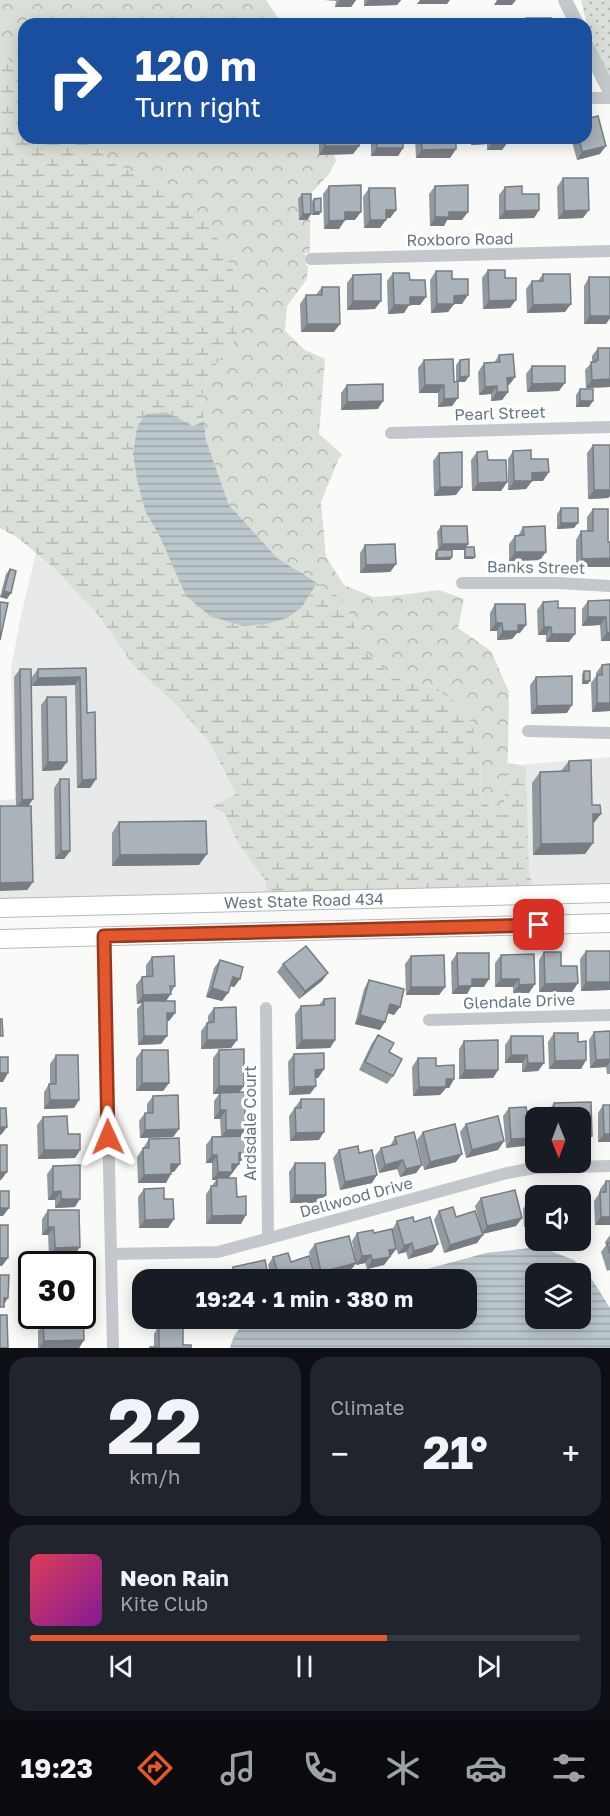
<!DOCTYPE html>
<meta charset="utf-8">
<style>
:root{--surface:#171b24;--page:#20242c;--text:#f1f3f6;--muted:#9ea1a6;--line:#363941;--accent:#e4572e}
body{margin:0;font-family:"Golos Text",sans-serif;background:var(--page);color:var(--text);height:100vh;display:flex;flex-direction:column;font-size:22px;white-space:nowrap}
*{box-sizing:border-box;margin:0}
p{font-size:20px;color:var(--muted)}
.icon{flex:none;width:33px;height:33px;fill:none;stroke:currentColor;stroke-width:2;stroke-linecap:round;stroke-linejoin:round}
.map{position:relative;height:1348px;overflow:hidden}
.panel{display:flex;flex-direction:column;gap:9px;padding:9px;background:#0d0f14;flex:1}
.panel>*{flex:none}
.banner{position:absolute;left:18px;top:18px;width:574px;height:126px;border-radius:18px;box-shadow:0 3px 15px #0003;background:#1a4fa0;color:#fff;overflow:hidden}
.needle{width:39px;rotate:179deg}
.tools{position:absolute;left:525px;top:1107px;display:grid;gap:12px}
.tools a{display:grid;place-items:center;width:66px;height:66px;border-radius:12px;background:var(--surface);box-shadow:0 3px 15px #0003;font-size:30px}
.speed{position:absolute;left:18px;top:1251px;display:flex;gap:12px;font-size:30px;font-weight:700;text-align:center}
.speed>*{display:grid;place-content:center;width:78px;height:78px;border-radius:50%;background:var(--surface);box-shadow:0 3px 15px #0003;line-height:1}
.speed .limit{border:3px solid #111;border-radius:9px;background:#fff;color:#111}
.pin{position:absolute;display:grid;place-items:center;width:51px;height:51px;color:#fff;margin:-26px;border-radius:12px;box-shadow:0 3px 9px #0006}
.me{position:absolute;width:66px;margin:-33px;rotate:359deg;stroke-linejoin:round;filter:drop-shadow(0 0 4px #0008)}
.turn{display:flex;align-items:center;gap:21px;height:126px;padding:0 18px;font-size:27px}
.turn .icon{width:78px;height:78px;stroke-width:2.5}
.turn b{display:block;font-size:42px;line-height:51px}
.big{font-size:45px;font-weight:700;line-height:1.1}
.panel .card{flex:1;display:flex;flex-direction:column;justify-content:center;gap:9px;min-width:0;padding:0 21px;border-radius:18px;background:var(--page)}
.panel .dial{align-items:center;gap:0}
.dial b{font-size:78px;line-height:1}
.song{display:flex;align-items:center;gap:18px}
.cover{width:72px;height:72px;border-radius:9px;background:linear-gradient(135deg,hsl(350 70% 55%),hsl(290 70% 35%))}
.played{height:6px;border-radius:3px;background:linear-gradient(90deg,var(--accent) 65%,var(--line) 65%)}
.keys{display:flex;justify-content:space-around;direction:ltr}
.heat{display:flex;justify-content:space-between;align-items:center;font-size:33px;direction:ltr}
.panel .tiles{flex:1;display:grid;gap:9px;grid-template-columns:1fr 1fr}
.card:last-child{grid-column:span 2}
.trip{position:absolute;left:132px;top:1269px;width:345px;height:60px;border-radius:18px;background:var(--surface);box-shadow:0 3px 15px #0003;font-weight:700;line-height:60px;text-align:center}
.menu{display:flex;height:96px;justify-content:space-around;align-items:center;background:#090b0e;color:var(--muted)}
.menu .icon{width:42px;height:42px}
.menu .active{color:var(--accent)}
.menu b{font-size:27px;color:var(--text)}
.map>svg:first-child{display:block}
.built{fill:#e8e9e9}
.grass{fill:url(#grass-dots)}
.forest{fill:url(#forest-crowns)}
.wetland{fill:url(#wetland-marsh)}
.water{fill:url(#water-rules);fill-rule:evenodd}
.lines{fill:none;stroke-linecap:round;stroke-linejoin:round}
.primary-casing{stroke:#b5babe;stroke-width:20}
.minor{stroke:#c3c8cc;stroke-width:12}
.tertiary{stroke:#c3c8cc;stroke-width:14}
.primary{stroke:#fff;stroke-width:18}
.wall{fill:#929a9f}
.shaded-wall{fill:#777d82}
.building{fill:#aab3b9;stroke:#777d82;stroke-width:1.5}
.route-casing{stroke:#94391e;stroke-width:15}
.route{stroke:#e4572e;stroke-width:10}
.labels{text-anchor:middle;dominant-baseline:central;stroke-width:6;stroke-linejoin:round;paint-order:stroke}
.street-label{font-size:16px;fill:#657683;stroke:#fff}
</style>
<div class="map">
<svg width="610" height="1348" viewBox="0 0 610 1348">
<defs>
<pattern id="grass-dots" width="8" height="8" patternUnits="userSpaceOnUse" patternTransform="scale(1.5)"><rect width="8" height="8" fill="#dadfd7"/><path d="M2 2h.1M6 6h.1" fill="none" stroke="#b4b9b4" stroke-width="1.8" stroke-linecap="round"/></pattern>
<pattern id="forest-crowns" width="20" height="18" patternUnits="userSpaceOnUse" patternTransform="scale(1.5)"><rect width="20" height="18" fill="#dadfd7"/><path d="M2 6a3 3 0 1 1 6 0M12 15a3 3 0 1 1 6 0" fill="none" stroke="#b4b9b4"/></pattern>
<pattern id="wetland-marsh" width="20" height="14" patternUnits="userSpaceOnUse" patternTransform="scale(1.5)"><rect width="20" height="14" fill="#dadfd7"/><path d="M1 5h8M5 5V1M11 12h8M15 12V8" fill="none" stroke="#b4b9b4"/></pattern>
<pattern id="water-rules" width="6" height="5" patternUnits="userSpaceOnUse" patternTransform="scale(1.5)"><rect width="6" height="5" fill="#bbc7cb"/><path d="M0 2.5h6" fill="none" stroke="#9ca6aa"/></pattern>
</defs>
<rect width="100%" height="100%" fill="#fafaf8"/>
<path class="built" d="M36,553L54,568L99,616L133,665L177,706L210,743L236,794L212,807L224,813L239,845L267,882L266,895L0,902V800L15,799L11,668L20,620Z
M610,757V886L533,889L529,869L526,766L517,765Z"/>
<path class="grass" d="M581,0H610V79C597,52 587,29 581,0Z"/>
<path class="forest" d="M0,0H266L282,24H24V74L0,52Z
M90,138H329L336,161L329,174L312,192L310,199V253H305L306,265L308,266L307,279L287,306L285,331L305,350L325,359L319,434L343,455L339,458L321,502L326,557L344,585L373,597L401,595L439,590L464,599L458,628L491,651L509,692L508,754L503,816L480,799L481,752L437,689L395,678L366,653L351,618L339,597L277,559L229,505L206,440L201,398L210,372L233,343L144,176L109,162Z"/>
<path class="wetland" d="M0,52L24,74V138H90L109,162L144,176L180,194L219,240L236,277L239,326L233,343L210,372L201,398L204,421L193,426L167,412L147,414L137,427L133,454L137,480L145,511L161,539L302,607L317,583L339,597L351,618L366,653L395,678L437,689L466,710L481,752L480,799L503,816L507,763L526,766L529,869L533,889L266,895V881L239,845L224,813L212,807L236,794L210,743L177,706L133,665L99,616L54,568L18,538L0,528Z"/>
<path class="water" d="M167,412L193,426L204,421L206,440L229,505L277,558L317,583L302,607L287,618L267,624L243,626L210,616L186,596L161,539L145,511L137,480L133,454L137,427L146,414Z
M540,1247L574,1260L593,1281L610,1308V1348H230C235,1329 242,1324 260,1319L466,1318V1280L390,1279L486,1253ZM536,1274H580V1318H536Z"/>
<g class="lines">
<g class="primary-casing">
<g id="primary">
<path id="s1" d="M0,908L610,893"/>
<path d="M0,939L610,923"/>
</g>
</g>
<path class="minor" d="M586,98H610
M311,259L610,251
M391,433L610,427
M462,583H557L610,586
M528,731L610,733
M104,936L113,1348
M266,1008L268,1238
M429,1020L610,1015
M111,1254L218,1252L507,1173L534,1168L610,1166"/>
<path class="tertiary" d="M565,0L577,24
M586,44L610,92"/>
<use href="#primary" class="primary"/>
</g>
<path class="wall" d="M324,0H356L351,7H335L336,1Z
M364,0H401L397,5L364,6Z
M319,138H359V146L353,154L319,155Z
M371,138H403V148L398,156H371Z
M415,138H456V149L450,158H416Z
M471,138H515L512,143H507L502,150H487V144L471,145Z
M571,138H586L600,154L577,160Z
M563,178L583,218L558,219L557,187Z
M329,186L355,220H345L339,229H324L323,194Z
M435,186L462,220H447L444,226H430L429,194Z
M505,187L522,194L539,210L534,218L499,219V195Z
M369,188L396,210L390,218H386L380,228H364L363,197Z
M302,194L311,214L307,220H299L298,199Z
M314,199L319,215H312V201Z
M488,270L505,278L510,308L483,309L482,278Z
M436,271L452,279L462,304H454L448,312L431,313L430,280Z
M393,273L410,280L420,305H409L404,313L388,314L387,281Z
M543,274L565,312L527,313L526,289L532,281H538Z
M353,275L375,309L347,310V283Z
M589,277H610V318L606,324H584V286Z
M322,287L334,332H301L300,304L306,295H316Z
M598,348H610V387L586,388L585,370L592,362V356Z
M499,355L515,377L509,385H507L508,392L502,400L491,401V394L479,395L478,372L484,363H494Z
M424,360L454,382H456V365L460,360L469,376L465,382H458L452,406L438,407V393H419L418,368Z
M532,366L559,391L527,392L526,374Z
M347,385L378,409L341,410V393Z
M580,389L589,407H576V395Z
M593,445H610V496L608,498L588,499L587,453Z
M513,451L543,481H532L526,489L508,490V459Z
M477,452L488,460L507,482L501,491H472L471,460Z
M439,453L456,495L434,496L433,461Z
M561,508L574,528L557,529V514Z
M593,509L608,542H610V567H576V540L581,531H587V517Z
M441,526L468,544L466,547L475,557L473,559H464V550H438L437,532Z
M523,527L540,560L509,561V544L515,536H518Z
M365,545L396,564L390,572L360,573V553Z
M437,550L452,557L450,560H435V553Z
M10,569L7,599L0,597L6,574Z
M610,600V641H601L600,625L582,626V609L588,601Z
M543,602L558,608L569,642H546V635H538L537,610Z
M495,604L520,633H517L512,639L497,640V631H490V613Z
M610,664V711L592,712L591,683L596,676V673L602,665Z
M86,668L87,713L96,779L90,788H77L75,685L32,686V677L38,669Z
M20,669L29,806L33,882L27,890L16,806L14,677Z
M584,671L588,684H582V674Z
M536,677L567,713L531,714L530,685Z
M47,697L61,770L42,771L41,705Z
M569,761L592,805L593,843L585,854L533,855L532,783L540,772L561,771Z
M60,779L70,851L64,859H55L54,788Z
M119,822L199,865L112,866V833Z
M586,951H610V990L581,991L580,959Z
M544,952L561,966L572,992H539V960Z
M457,953L484,987H471L467,994H452L451,962Z
M501,955L529,993H513V987H495V963Z
M411,956L445,987L439,995H406L405,964Z
M152,957L175,986L166,1001L175,1013L169,1021H167L161,1044L138,1045L137,1009L142,1003L137,1004L136,985L142,977L146,976V965Z
M220,960L240,979L234,987L230,986L222,1001L206,997L214,968Z
M283,964L322,981L299,999L277,972Z
M369,980L394,1015L388,1013L380,1030L355,1024L364,989Z
M324,999L335,1040L330,1048L296,1049L295,1014L301,1006L319,1005Z
M214,1008L237,1040L231,1048L201,1049V1031L207,1023H208V1016Z
M610,1031V1074H607L606,1067L590,1068L589,1040L594,1032Z
M554,1033L578,1042L586,1060L581,1069H549L548,1042Z
M378,1035L393,1076L387,1084L359,1070L372,1043Z
M511,1036L544,1063L538,1071L522,1072V1063H505V1045Z
M464,1041L498,1070L493,1078L459,1079V1049Z
M142,1050L169,1083L163,1091H136V1058Z
M219,1050L244,1086L239,1092L241,1136L247,1153L241,1161H239L233,1172L228,1178L237,1197L241,1224H206V1194L216,1180H212V1163H206V1145L212,1137L221,1136L220,1119H214V1101L219,1094H213V1058Z
M294,1054L324,1069L318,1078H315L310,1094L289,1095L288,1062Z
M56,1055L79,1100L74,1108L44,1109V1092L49,1084H50V1064Z
M418,1058L436,1066L454,1079L449,1088H446L440,1095L413,1096L412,1067Z
M153,1096L179,1129L173,1137L140,1138L139,1121L145,1113H147V1104Z
M301,1099L319,1140L290,1141L289,1116Z
M591,1102L592,1136L586,1144H580V1118H548V1111L554,1103Z
M603,1105H610V1142H598V1113Z
M509,1108L527,1112L545,1110L506,1148L503,1116Z
M43,1117L68,1134L80,1150L75,1158L38,1159L37,1125Z
M466,1124L504,1141L498,1150L466,1158L460,1132Z
M423,1132L456,1162L424,1170L417,1140Z
M395,1137L422,1165L416,1173L400,1177L397,1169L379,1173L375,1156L381,1148L390,1146Z
M149,1139L174,1172H171L166,1183H138L137,1157Z
M339,1150L359,1153L372,1183L340,1190L333,1158Z
M295,1163L326,1195L320,1203H290L289,1172Z
M53,1166L75,1207L55,1208V1200H48L47,1174Z
M606,1181H610V1225H595L594,1201L600,1192V1189Z
M549,1187L536,1226L524,1227L523,1209L529,1200V1196L534,1188Z
M144,1189L174,1219L168,1228H139L138,1197Z
M481,1198L522,1218L516,1226L482,1234L477,1243L444,1253L434,1220L439,1211L456,1217L479,1222L475,1206Z
M48,1210L80,1247L74,1255L49,1256L48,1235H42V1219Z
M397,1221L414,1222L438,1244L432,1252L408,1259L406,1252L398,1254L392,1231L396,1249L384,1265L367,1269L365,1263L356,1265L352,1241L357,1233H374L392,1230Z
M610,1235V1270L607,1271L601,1252L606,1245L605,1242Z
M315,1244L356,1263L350,1271L316,1280L309,1252Z
M273,1257L291,1262L314,1273L310,1280H272L268,1265Z
M233,1267L269,1280H228L227,1275Z
M189,1271L223,1280H183Z
M142,1290V1318H165L164,1320L141,1321V1292Z
M53,1316H82L84,1340L79,1348H38V1331L43,1323H53Z
M159,1325L183,1345L191,1348H149L150,1347H154V1334Z"/>
<path class="shaded-wall" d="M340,0H356L351,7H335Z
M368,0H401L397,5L364,6Z
M420,0H450L447,4H417Z
M497,0H516L512,5H494Z
M476,138H492L487,144L471,145Z
M505,138H515L512,143H507L502,150H487L493,142Z
M325,146H359L353,154L319,155Z
M606,146L600,154L577,160L582,152Z
M377,148H403L398,156H371Z
M456,149L450,158H416L422,150Z
M386,210H396L390,218L380,219Z
M539,210L534,218L499,219L505,211Z
M589,210L583,218L558,219L564,211Z
M314,212H321L319,215H312Z
M345,212H361L355,220H345L339,229H324L329,221Z
M449,212H468L462,220H447L444,226H430L435,217Z
M303,214H311L307,220H299Z
M370,220H386L380,228H364Z
M468,295L462,304H448L454,296Z
M410,297H426L420,305H409L404,313L388,314L394,305Z
M516,300L510,308L483,309L489,301Z
M353,301H381L375,309L347,310Z
M437,304H454L448,312L431,313Z
M571,304L565,312L527,313L533,305Z
M590,316H610V318L606,324H584Z
M307,324H340L334,332H301Z
M469,376L465,382H457L460,377Z
M515,377L509,385L501,386L507,378Z
M610,379V387L586,388L592,380Z
M565,383L559,391L527,392L532,384Z
M425,385H444L438,393H419Z
M497,386L491,394L479,395L485,387Z
M497,392H508L502,400L491,401Z
M458,398L452,406L438,407L444,399Z
M383,401L378,409L341,410L347,402Z
M580,401H593L589,407H576Z
M549,472L543,481H526L532,473Z
M514,481H532L526,489L508,490Z
M507,482L501,491H472L478,483Z
M440,487H462L456,495L434,496Z
M594,490H610V496L608,498L588,499Z
M561,523H578L574,528L557,529Z
M442,544H468L464,550H438Z
M515,552H546L540,560L509,561Z
M452,557L450,560H435L437,558Z
M465,557H475L473,559H464Z
M610,558V567H576L582,559Z
M396,564L390,572L360,573L366,565Z
M4,591L11,593L7,599L0,597Z
M588,617H606L600,625L582,626Z
M496,623H502L497,631H490Z
M518,625H526L520,633H517L512,639L497,640L503,631Z
M544,627H551L546,635H538Z
M607,633H610V641H601Z
M552,634H575L569,642H546Z
M80,677L75,685L32,686L38,678Z
M584,681H590L588,684H582Z
M597,703H610V711L592,712Z
M572,705L567,713L531,714L537,706Z
M48,762H67L61,770L42,771Z
M96,779L90,788H77L82,780Z
M33,799L27,808H16L22,800Z
M593,814H601L593,824L585,825Z
M593,843L585,854L533,855L541,844Z
M61,851H70L64,859H55Z
M207,854L199,865L112,866L120,855Z
M33,882L27,890L0,891V883Z
M328,973L322,981L299,999L305,991Z
M233,977L240,979L234,987L227,985Z
M472,979H489L484,987H471L467,994H452L458,986Z
M501,979H519L513,987H495Z
M586,982H610V990L581,991Z
M578,983L572,992H539L545,984Z
M535,984L529,993H513L519,985Z
M411,987H445L439,995H406Z
M212,988L228,993L222,1001L206,997Z
M171,994L165,1002L143,1001L142,1003L137,1004L143,995Z
M390,1004L400,1007L394,1015L384,1012Z
M167,1013H175L169,1021H161Z
M360,1015L385,1022L380,1030L355,1024Z
M144,1036H167L161,1044L138,1045Z
M207,1040H237L231,1048L201,1049Z
M302,1040H335L330,1048L296,1049Z
M511,1055H527L522,1063H505Z
M610,1059V1062L606,1067L590,1068L596,1060Z
M586,1060L581,1069H549L555,1061Z
M528,1063H544L538,1071L522,1072Z
M324,1069L318,1078H310L315,1070Z
M465,1070H498L493,1078L459,1079Z
M0,1073H8L3,1082H0Z
M446,1079H454L449,1088H446L440,1095L413,1096L419,1087Z
M142,1083H169L163,1091H136Z
M219,1086H244L238,1094L220,1093L219,1094H213Z
M316,1086L310,1094L289,1095L294,1087Z
M50,1100H79L74,1108L44,1109Z
M220,1110H226L220,1119H214Z
M0,1127H7L1,1135H0Z
M179,1129L173,1137L140,1138L145,1130Z
M226,1130H245L239,1138H221Z
M324,1132L319,1140L290,1141L296,1133Z
M604,1134H610V1142H598Z
M580,1136H592L586,1144H580Z
M536,1138V1145L506,1148L511,1139Z
M504,1141L498,1150L466,1158L472,1150Z
M44,1150H80L75,1158L38,1159Z
M239,1153H247L241,1161H233Z
M462,1154L456,1162L424,1170L430,1162Z
M212,1155H217L212,1163H206Z
M403,1160L397,1169L379,1173L385,1165Z
M171,1164H180L174,1172H165Z
M232,1164H239L227,1180L217,1178L216,1180H212L218,1172Z
M422,1165L416,1173L400,1177L406,1169Z
M0,1172H7L1,1180H0Z
M171,1174L166,1183H138L144,1175Z
M377,1175L372,1183L340,1190L345,1182Z
M61,1191L55,1200H48L53,1192Z
M295,1195H326L320,1203H290Z
M61,1199H80L75,1207L55,1208Z
M0,1208H9L3,1216H0Z
M246,1215L241,1224H206L212,1216Z
M601,1217H610V1225H595Z
M522,1218L516,1226L482,1234L487,1226Z
M174,1219L168,1228H139L145,1220Z
M530,1219H536V1226L524,1227Z
M48,1227H54L48,1235H42Z
M483,1235L477,1243L444,1253L450,1245Z
M412,1243L406,1252L398,1254L404,1246Z
M438,1244L432,1252L408,1259L414,1251Z
M80,1247L74,1255L49,1256L55,1248Z
M396,1249L384,1265L367,1269L372,1260L389,1250Z
M371,1255L365,1263L356,1265L362,1256Z
M0,1258H8L2,1266H0Z
M356,1263L350,1271L316,1280L321,1272Z
M314,1273L310,1280H303L306,1276Z
M4,1298H8L3,1306Z
M143,1318H165L164,1320L141,1321Z
M84,1340L79,1348H39L44,1341Z"/>
<path class="building" d="M526,18H551V24H526Z
M598,116L606,146L582,152L579,138H586V119Z
M325,138H359V146H325Z
M377,138H403V148H377Z
M421,138H456V149L422,150Z
M493,138H508V142H493Z
M563,178H588L589,210L564,211Z
M361,185V212H345V220L329,221V186Z
M468,185V212H449V217H435V186Z
M522,186V194H539V210L505,211V187Z
M369,188H395L396,210H386V220H370Z
M302,194H311V214H303Z
M321,198V212H314V199Z
M488,270H505V278H516V300L489,301Z
M436,271H452V279H468V295L454,296V304H437Z
M393,273H409L410,280H425L426,297H410V305H394Z
M381,274V301H353V275Z
M543,274H570L571,304L533,305L532,281H543Z
M589,277H610V316H590Z
M322,287H339L340,324H307L306,295H322Z
M598,348H610V379L592,380L591,362H596V360H598Z
M513,354L515,377L507,378L508,392H497V386L485,387L484,363L500,362L499,355Z
M453,359L454,382H458V398L444,399V385H425L424,360Z
M469,359V376L460,377V360Z
M532,366H565V383L532,384Z
M383,384V401L347,402V385Z
M580,389H593V401H580Z
M593,445H610V490H594Z
M531,450V459H548L549,472L532,473V481H514L513,451Z
M487,451L488,460H506L507,482L478,483L477,452Z
M462,452V487H440L439,453Z
M561,508H578V523H561Z
M593,509H608V542H610V558L582,559L581,531H593Z
M441,526H467L468,544H442Z
M545,526L546,552H515V536L524,535L523,527Z
M395,544L396,564L366,565L365,545Z
M465,547H474L475,557H465Z
M437,550H452V557L437,558Z
M10,569L16,571L11,593L4,591Z
M610,600V633H607L606,617H588V601Z
M558,601V608H575V634H552L551,627H544L543,602Z
M0,602L8,603L0,640Z
M495,604H525L526,625H518V631H503L502,623H496Z
M610,664V703H597V675H602V665Z
M86,668L87,713L95,712L96,779L82,780L80,677L38,678V669Z
M20,669H31L33,799L22,800Z
M584,671H590V681H584Z
M572,676V705L537,706L536,677Z
M47,697H66L67,762H48Z
M591,760L592,805H600L601,814H593V843L541,844L540,772L569,771V761Z
M60,779H69L70,851H61Z
M0,806H31L33,882L0,883Z
M206,821L207,854L120,855L119,822Z
M306,946L328,973L305,991L283,964Z
M586,951H610V982H586Z
M544,952H561V966H577L578,983L545,984Z
M457,953H489V979H472V986H458Z
M534,954L535,984L519,985V979H501V955Z
M444,955L445,987H411V956Z
M174,956L175,986H170L171,994L143,995L142,977L153,976L152,957Z
M220,960L243,967L240,979L233,977L228,993L212,988Z
M369,980L404,989L400,1007L390,1004L385,1022L360,1015Z
M335,998V1040H302L301,1006L324,1005V999Z
M143,1001H175V1013H167V1036H144Z
M236,1007L237,1040H207V1023L214,1022V1008Z
M0,1019H2L3,1036H0Z
M610,1031V1059L596,1060L594,1032Z
M554,1033H578V1042L586,1041V1060L555,1061Z
M378,1035L394,1043L389,1052L402,1059L393,1076L365,1062Z
M511,1036H543L544,1063H528L527,1055H511Z
M498,1040V1070H465L464,1041Z
M244,1049V1086H219V1050Z
M142,1050H168L169,1083H142Z
M324,1053V1069L315,1070L316,1086L294,1087V1054Z
M56,1055H78L79,1100H50L49,1084H56Z
M0,1057H8V1073H0Z
M418,1058H436V1066L454,1065V1079H446V1087H419Z
M245,1092V1130H226V1110H220V1093Z
M178,1095L179,1129L145,1130V1113H153V1096Z
M301,1099H324V1132L296,1133L295,1108H301Z
M591,1102L592,1136H580V1118H554V1103Z
M603,1105H610V1134H604Z
M526,1107L527,1112L545,1110V1118H536V1138L511,1139L509,1108Z
M0,1108H6L7,1127H0Z
M67,1116L68,1134H80V1150H44L43,1117Z
M498,1116L504,1141L472,1150L466,1124Z
M455,1124L462,1154L430,1162L423,1132Z
M414,1132L422,1165L406,1169L403,1160L385,1165L381,1148L397,1144L395,1137Z
M247,1136V1153H239V1164H232V1172H218L217,1155H212V1137Z
M179,1138L180,1164H171V1174L144,1175L143,1148H149V1139Z
M0,1145H7V1172H0Z
M358,1146L359,1153L372,1150L377,1175L345,1182L339,1150Z
M295,1163H325L326,1195H295Z
M80,1165V1199H61V1191L53,1192V1166Z
M217,1178H236L237,1197L246,1196V1215L212,1216L211,1186H217Z
M606,1181H610V1217H601L600,1192H606Z
M549,1187V1193L568,1192V1196H536V1219H530L529,1200H535L534,1188Z
M164,1188V1199H173L174,1219L145,1220L144,1189Z
M515,1190L522,1218L487,1226L481,1198Z
M0,1191H9V1208H0Z
M453,1207L456,1217L475,1211L483,1235L450,1245L439,1211Z
M48,1210H79L80,1247L55,1248L54,1227H48Z
M413,1217L414,1222L430,1217L438,1244L414,1251L412,1243L404,1246L397,1221Z
M0,1225H8V1258H0Z
M392,1229L396,1249L389,1250L390,1257L372,1260L371,1255L362,1256L357,1233L373,1230L374,1233Z
M349,1236L356,1263L321,1272L315,1244Z
M607,1243H610V1254Z
M288,1253L291,1262L309,1256L314,1273L306,1276L307,1280H280L273,1257Z
M265,1260L269,1280H236L233,1267Z
M59,1261H82V1264H59Z
M222,1270L223,1280H189V1271Z
M0,1275H9L8,1298H4V1307H0Z
M82,1306H83L84,1340L44,1341L43,1323H59V1316H82Z
M0,1315H7L8,1348H0Z
M159,1325H183V1345H191V1348H150V1347H159Z"/>
<g class="lines">
<g class="route-casing">
<path id="route" d="M108,1137L104,936L539,925"/>
</g>
<use href="#route" class="route"/>
</g>
<g class="labels">
<g class="street-label">
<text transform="translate(460 239) rotate(-1)">Roxboro Road</text>
<text transform="translate(500 413) rotate(-2)">Pearl Street</text>
<text transform="translate(536 567) rotate(1)">Banks Street</text>
<text stroke="none"><textPath href="#s1" startOffset="304">West State Road 434</textPath></text>
<text transform="translate(519 1001) rotate(-2)">Glendale Drive</text>
<text transform="translate(250 1123) rotate(-90)">Ardsdale Court</text>
<text transform="translate(356 1197) rotate(-15)">Dellwood Drive</text>
</g>
</g>
</svg>
<div class="tools">
<a><svg class="needle" viewBox="-14 -14 28 28"><path d="M0-13l5 13h-10z" fill="#e53935"/><path d="M0 13l5-13h-10z" fill="#9ea1a6"/></svg></a>
<a><svg class="icon" aria-label="sound" viewBox="0 0 24 24"><path d="M4 9h4l5-4v14l-5-4H4zM17 9q2 3 0 6"/></svg></a>
<a><svg class="icon" aria-label="layers" viewBox="0 0 24 24"><path d="M12 4l9 5-9 5-9-5zM3 14l9 5 9-5"/></svg></a>
</div>
<div class="speed"><div class="limit">30</div></div>
<div class="pin" style="left:539px;top:925px;background:#d93025"><svg class="icon" aria-label="arrive" viewBox="0 0 24 24"><path d="M6 21V4h12l-3 4 3 4H6"/></svg></div>
<svg class="me" style="left:108px;top:1137px" viewBox="-20 -20 40 40"><path d="M0-17L14 15 0 8-14 15z" fill="#e4572e" stroke="#fff" stroke-width="4"/></svg>
<div class="trip">19:24 · 1 min · 380 m</div>
<div class="banner">
<div class="turn"><svg class="icon" aria-label="right" viewBox="0 0 24 24"><path d="M7 20v-9h11M14 6l5 5-5 5"/></svg><div><b>120 m</b>Turn right</div></div>
</div>
</div>
<section class="panel">
<div class="tiles">
<div class="card dial"><b>22</b><p>km/h</p></div>
<div class="card"><p>Climate</p>
<div class="heat"><a>−</a><b class="big">21°</b><a>+</a></div>
</div>
<div class="card">
<div class="song"><i class="cover"></i><div><b>Neon Rain</b><p>Kite Club</p></div></div>
<div class="played"></div>
<div class="keys"><svg class="icon" aria-label="previous" viewBox="0 0 24 24"><path d="M18 5L8 12l10 7zM5 5v14"/></svg><svg class="icon" aria-label="pause" viewBox="0 0 24 24"><path d="M8 5v14M16 5v14"/></svg><svg class="icon" aria-label="next" viewBox="0 0 24 24"><path d="M6 5l10 7-10 7zM19 5v14"/></svg></div>
</div>
</div>
</section>
<nav class="menu">
<b>19:23</b>
<svg class="icon active" aria-label="directions" viewBox="0 0 24 24"><path d="M12 3l9 9-9 9-9-9zM9 14v-3h6M13 9l2 2-2 2"/></svg>
<svg class="icon" aria-label="music" viewBox="0 0 24 24"><path d="M9 18V5l10-2v13"/><circle cx="6" cy="18" r="3"/><circle cx="16" cy="16" r="3"/></svg>
<svg class="icon" aria-label="phone" viewBox="0 0 24 24"><path d="M5 4h4l2 5-3 2q2 4 5 5l2-3 5 2v4C11 20 4 13 5 4z"/></svg>
<svg class="icon" aria-label="climate" viewBox="0 0 24 24"><path d="M12 3v18M4 7l16 10M4 17L20 7"/></svg>
<svg class="icon" aria-label="car" viewBox="0 0 24 24"><path d="M5 17H2v-5l4-1 3-4h7l3 4 3 1v5h-3M9 17h6M6 11h13"/><circle cx="7" cy="17" r="2"/><circle cx="17" cy="17" r="2"/></svg>
<svg class="icon" aria-label="filters" viewBox="0 0 24 24"><path d="M4 7h16M4 17h16"/><circle cx="9" cy="7" r="2"/><circle cx="15" cy="17" r="2"/></svg>
</nav>
